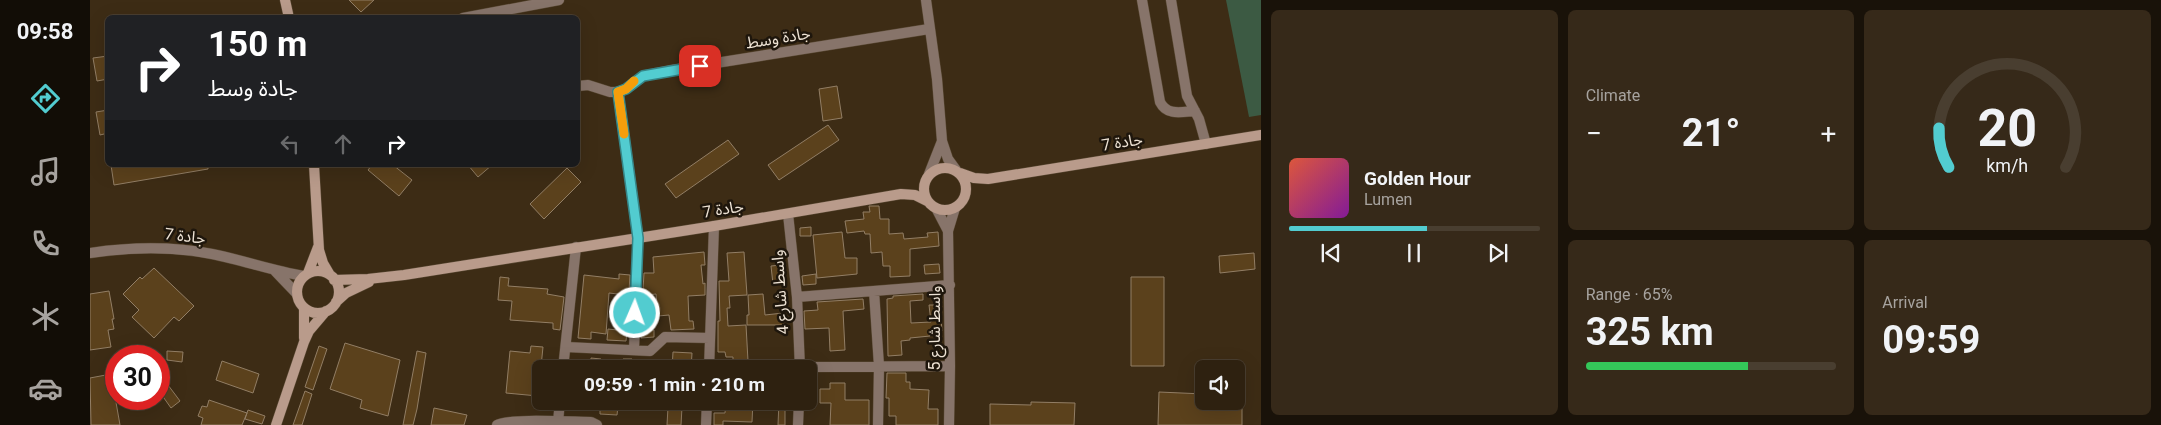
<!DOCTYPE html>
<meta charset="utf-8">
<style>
:root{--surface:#2e2110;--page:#362919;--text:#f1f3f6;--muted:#a7a39f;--line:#493e30;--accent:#52ccd0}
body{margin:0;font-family:Roboto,"Noto Sans Arabic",sans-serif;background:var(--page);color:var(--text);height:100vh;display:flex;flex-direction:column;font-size:19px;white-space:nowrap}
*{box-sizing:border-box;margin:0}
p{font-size:16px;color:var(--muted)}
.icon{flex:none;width:28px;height:28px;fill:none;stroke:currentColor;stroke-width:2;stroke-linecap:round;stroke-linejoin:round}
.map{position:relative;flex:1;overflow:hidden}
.drawer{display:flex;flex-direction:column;gap:10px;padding:10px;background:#191209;width:900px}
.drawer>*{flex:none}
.banner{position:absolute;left:15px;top:15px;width:475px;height:152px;border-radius:8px;box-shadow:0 5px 20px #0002,0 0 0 1px var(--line);background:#202124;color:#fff;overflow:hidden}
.buttons{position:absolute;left:1105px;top:360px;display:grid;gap:10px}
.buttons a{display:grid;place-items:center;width:50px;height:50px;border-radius:8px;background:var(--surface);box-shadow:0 5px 20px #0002,0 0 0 1px var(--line);font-size:25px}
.speed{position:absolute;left:15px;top:345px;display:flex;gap:10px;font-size:25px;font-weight:700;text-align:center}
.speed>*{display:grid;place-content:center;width:65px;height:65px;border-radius:50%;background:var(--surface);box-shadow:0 5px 20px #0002,0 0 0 1px var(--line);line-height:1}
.speed .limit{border:8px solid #d22;background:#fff;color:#111}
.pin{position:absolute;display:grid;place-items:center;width:42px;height:42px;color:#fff;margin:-21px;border-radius:10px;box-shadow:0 2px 8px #0006}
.me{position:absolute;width:55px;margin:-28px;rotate:2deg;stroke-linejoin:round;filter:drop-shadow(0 0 4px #0008)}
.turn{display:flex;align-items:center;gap:18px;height:105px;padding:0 20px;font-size:22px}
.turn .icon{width:65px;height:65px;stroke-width:2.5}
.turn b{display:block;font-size:35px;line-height:42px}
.lanes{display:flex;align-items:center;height:48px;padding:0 20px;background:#0003;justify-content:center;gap:25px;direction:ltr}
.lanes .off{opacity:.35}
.big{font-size:38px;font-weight:700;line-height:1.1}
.drawer .card{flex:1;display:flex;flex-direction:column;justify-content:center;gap:8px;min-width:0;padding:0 18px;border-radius:8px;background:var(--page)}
.drawer .dial{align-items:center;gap:0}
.dial svg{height:130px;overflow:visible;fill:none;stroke:var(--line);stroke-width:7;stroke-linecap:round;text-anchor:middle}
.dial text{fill:var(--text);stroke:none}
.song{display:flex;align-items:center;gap:15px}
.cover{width:60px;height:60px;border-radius:8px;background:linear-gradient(135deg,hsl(10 70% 55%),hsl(290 70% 35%))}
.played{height:5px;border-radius:2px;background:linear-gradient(90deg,var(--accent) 55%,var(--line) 55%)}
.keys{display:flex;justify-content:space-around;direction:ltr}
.heat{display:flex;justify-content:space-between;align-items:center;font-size:28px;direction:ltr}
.charge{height:8px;border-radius:4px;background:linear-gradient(90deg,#34c759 65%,var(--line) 0)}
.drawer .tiles{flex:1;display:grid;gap:10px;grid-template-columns:repeat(3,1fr)}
.card:first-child{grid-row:span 2}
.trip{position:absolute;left:442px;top:360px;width:285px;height:50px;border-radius:8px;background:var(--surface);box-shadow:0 5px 20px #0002,0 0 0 1px var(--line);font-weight:700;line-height:50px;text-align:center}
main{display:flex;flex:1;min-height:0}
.tab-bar{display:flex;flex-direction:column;width:90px;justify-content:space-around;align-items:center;background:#120d06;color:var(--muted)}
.tab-bar .icon{width:35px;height:35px}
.tab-bar .active{color:var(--accent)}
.tab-bar b{font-size:22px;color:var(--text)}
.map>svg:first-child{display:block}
.green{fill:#3c5a43}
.building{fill:#5b411c;stroke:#927e65}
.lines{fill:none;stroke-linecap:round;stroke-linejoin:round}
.minor-casing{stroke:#594934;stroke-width:11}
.secondary-casing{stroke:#594934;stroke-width:11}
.minor{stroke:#87746a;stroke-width:10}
.secondary{stroke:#b99b8b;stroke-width:10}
.route-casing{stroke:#358587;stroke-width:12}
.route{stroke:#52ccd0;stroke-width:9}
.slow{stroke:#f59e0b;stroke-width:9}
.labels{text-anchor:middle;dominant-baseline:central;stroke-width:5;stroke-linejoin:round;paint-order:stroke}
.street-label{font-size:16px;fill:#ede2d4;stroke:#1e160c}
</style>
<main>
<nav class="tab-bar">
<b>09:58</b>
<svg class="icon active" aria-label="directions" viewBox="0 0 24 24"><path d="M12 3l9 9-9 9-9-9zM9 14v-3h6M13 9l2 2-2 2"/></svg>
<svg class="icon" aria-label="music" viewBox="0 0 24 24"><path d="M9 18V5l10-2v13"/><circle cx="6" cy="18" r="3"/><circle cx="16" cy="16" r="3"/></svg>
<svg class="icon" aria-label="phone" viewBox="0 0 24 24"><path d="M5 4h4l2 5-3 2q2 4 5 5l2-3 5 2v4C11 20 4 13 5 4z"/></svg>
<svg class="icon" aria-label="climate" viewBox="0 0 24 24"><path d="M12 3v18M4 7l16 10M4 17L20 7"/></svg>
<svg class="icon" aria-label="car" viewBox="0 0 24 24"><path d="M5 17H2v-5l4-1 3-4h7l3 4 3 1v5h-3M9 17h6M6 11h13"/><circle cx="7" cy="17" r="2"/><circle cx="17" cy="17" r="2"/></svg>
</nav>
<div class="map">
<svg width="1171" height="425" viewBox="0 0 1171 425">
<rect width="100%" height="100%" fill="#3d2c15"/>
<path class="green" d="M1136,0H1171V115L1159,117Z"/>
<path class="building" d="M259,0H284L271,12Z
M18,56V79L7,81L3,58Z
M747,86L752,118L733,121L729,89Z
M18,110V133L10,135L6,112Z
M738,125L749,140L689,180L678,165Z
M638,140L649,154L586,198L575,184Z
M21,165H118V169L24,185Z
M282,165H303L322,180L309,196L278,170Z
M378,165H402L388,177Z
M477,168L491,182L454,219L440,204Z
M779,206H789L790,219H799V234L813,233L814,239L838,237L837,233L848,232L849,246L820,249V276L800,277V266H793L792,252L781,253L780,234H775L774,231L757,233L755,221L774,219L773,212H780Z
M721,227V236H710V228Z
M752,232L755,258H767V274L727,278L723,235Z
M614,252L615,265H611L613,284L615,283V295L598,296L599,321H603L604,329L581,330L579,315L568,316L566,294L557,295V290H553L554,273H564L563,257Z
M654,252L657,295L639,296L640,308H637L638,326L656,325L658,361L643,362V357H636L635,352H628V321H630L629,281H639L637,253Z
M1164,253L1165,269L1130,273L1129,256Z
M849,264L850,273L835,274L834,265Z
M691,265L692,284H683L681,266Z
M64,268L104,306L89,321L84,317L64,338L42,317L49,310L33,294L50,277L52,279Z
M529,274L540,275L539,291L537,295L519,293L516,334L501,332V339L488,338L494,275L529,279Z
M726,274V284L713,285L712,276Z
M410,277L419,278L418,286L458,289L457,294L474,297L470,330L463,329V323L420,320L422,301L408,300Z
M1041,277H1074V366H1041Z
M19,291L24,319H22L24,329L18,330L21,347L0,350V294Z
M673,294L675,315L693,313L694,325H657V315H659L658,295Z
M833,294V300L820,301L821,323L841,322L839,305H850L852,331L840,332V336L820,338V340L811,341L812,355L798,356L797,299L803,298V296Z
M773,299L774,309L753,311L755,350L740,351L739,328L715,329L714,311L728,310L727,302Z
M518,329L537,331L536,341L517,340Z
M552,330H564V337L551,338Z
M255,343L310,360L298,416L270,408L272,400L240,389Z
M229,346L237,349L223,390L215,387Z
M441,346L453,347L448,396L416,393L420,351L440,353Z
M77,351L93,352L92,362L77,360Z
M327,351L336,353L327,409L323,425H313Z
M583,352L602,353L601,369H582Z
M501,358L511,359L510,369H501Z
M533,359H542L541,369H532Z
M132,361L169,374L163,393L126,380Z
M69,373L90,401L81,408L69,391Z
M797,373H816V382H820V389L839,390L838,409H848V425H806V416H799V398H796Z
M21,374L30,425H1L0,378Z
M740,383H755V400H779V425H740L741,403H730V389H740Z
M215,391L222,394L212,425H203Z
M1069,392L1114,394V401H1152V425H1068Z
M119,400L157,413L152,425H111L113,418L108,416L112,406L117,407Z
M636,401H663L662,422L633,421V425H624V413H635Z
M689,401L695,402V425H688Z
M941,402L985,403L984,425H900V404L941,405Z
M510,405L528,406L527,415L510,414Z
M578,407H592L591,425H577Z
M344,408L377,415L374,425H341Z
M158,410L175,416L172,424L155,419Z"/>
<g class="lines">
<g class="minor-casing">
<path id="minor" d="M836,0L847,79L852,141L858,159L866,170
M1052,0L1070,102C1077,116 1091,112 1105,111
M1081,0L1097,96L1109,119L1116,144
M373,18L469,0
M488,86L498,85L520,92H528L536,89L553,76L582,70L839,29
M528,92L548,238L544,350
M839,174L852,141
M846,208L858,231
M698,214L707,297L710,369
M0,253C41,247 81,246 122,254C153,260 183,271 214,276
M185,271L207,294
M784,291L789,366L788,425
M707,297L860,285
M476,347L560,351L575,337L620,338
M710,367L860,366
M473,369L486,247
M619,369L624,226
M468,422L470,401
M407,425C416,418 485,422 501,422L507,425
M616,425L617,401
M708,425L709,401
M859,425L860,366L858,231L865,208"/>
</g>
<g class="secondary-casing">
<path id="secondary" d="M195,0L199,18
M224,165L229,250L233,263L240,275
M834 189a21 21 0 1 1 42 0a21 21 0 1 1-42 0Z
M870,173L884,178L898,179L1171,135
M207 292a21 21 0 1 1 42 0a21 21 0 1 1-42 0Z
M218,273L228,247
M244,280L278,279L314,275L624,226L811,194L825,195L837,201
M246,302L256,293L279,282
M214,308V338
M186,425L214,342L219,331L236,311"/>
</g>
<use href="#minor" class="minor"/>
<use href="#secondary" class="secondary"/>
</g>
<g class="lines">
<g class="route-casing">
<path id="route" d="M545,313L548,238L528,92L536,89L553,76L610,66"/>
</g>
<use href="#route" class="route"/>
<path class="slow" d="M534,134L528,92L536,89L544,81"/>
</g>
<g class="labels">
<g class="street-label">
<text transform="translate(688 38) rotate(-9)">جادة وسط</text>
<text transform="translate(1032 142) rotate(-9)">جادة 7</text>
<text transform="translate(633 209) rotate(-9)">جادة 7</text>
<text transform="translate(95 236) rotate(7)">جادة 7</text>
<text transform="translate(690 292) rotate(-94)">واسط شارع 4</text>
<text transform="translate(844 328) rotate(-90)">واسط شارع 5</text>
</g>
</g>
</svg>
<div class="buttons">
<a><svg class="icon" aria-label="sound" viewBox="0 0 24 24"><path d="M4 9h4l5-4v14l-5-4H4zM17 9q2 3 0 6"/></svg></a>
</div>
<div class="speed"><div class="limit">30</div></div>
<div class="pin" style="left:610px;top:66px;background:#d93025"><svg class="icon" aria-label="arrive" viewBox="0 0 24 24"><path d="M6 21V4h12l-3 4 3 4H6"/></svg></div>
<svg class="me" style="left:545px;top:313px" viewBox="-20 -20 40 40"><circle r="17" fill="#52ccd0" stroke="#fff" stroke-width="3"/><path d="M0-11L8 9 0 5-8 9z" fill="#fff"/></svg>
<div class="trip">09:59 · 1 min · 210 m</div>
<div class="banner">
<div class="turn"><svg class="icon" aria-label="right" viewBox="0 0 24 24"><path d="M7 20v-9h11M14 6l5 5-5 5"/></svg><div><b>150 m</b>جادة وسط</div></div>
<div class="lanes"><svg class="icon off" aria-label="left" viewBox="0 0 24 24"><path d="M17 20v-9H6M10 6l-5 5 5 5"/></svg><svg class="icon off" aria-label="ahead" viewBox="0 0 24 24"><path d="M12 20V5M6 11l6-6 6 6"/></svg><svg class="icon" aria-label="right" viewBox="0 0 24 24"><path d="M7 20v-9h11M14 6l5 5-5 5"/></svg></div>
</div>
</div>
<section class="drawer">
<div class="tiles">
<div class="card">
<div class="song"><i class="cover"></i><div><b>Golden Hour</b><p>Lumen</p></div></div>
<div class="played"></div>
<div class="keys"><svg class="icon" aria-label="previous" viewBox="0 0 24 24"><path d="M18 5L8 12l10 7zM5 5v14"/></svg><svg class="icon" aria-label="pause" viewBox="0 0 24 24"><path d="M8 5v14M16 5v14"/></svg><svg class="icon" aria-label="next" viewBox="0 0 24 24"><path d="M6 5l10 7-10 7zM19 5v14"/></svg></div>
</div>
<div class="card"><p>Climate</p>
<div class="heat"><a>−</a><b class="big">21°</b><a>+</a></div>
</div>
<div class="card dial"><svg viewBox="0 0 100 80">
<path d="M14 69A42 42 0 1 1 86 69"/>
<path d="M14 69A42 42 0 0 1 8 45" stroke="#52ccd0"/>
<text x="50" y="56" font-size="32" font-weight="700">20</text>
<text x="50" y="72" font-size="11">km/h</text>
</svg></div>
<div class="card"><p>Range · 65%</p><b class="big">325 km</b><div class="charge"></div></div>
<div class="card"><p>Arrival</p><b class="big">09:59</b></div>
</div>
</section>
</main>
